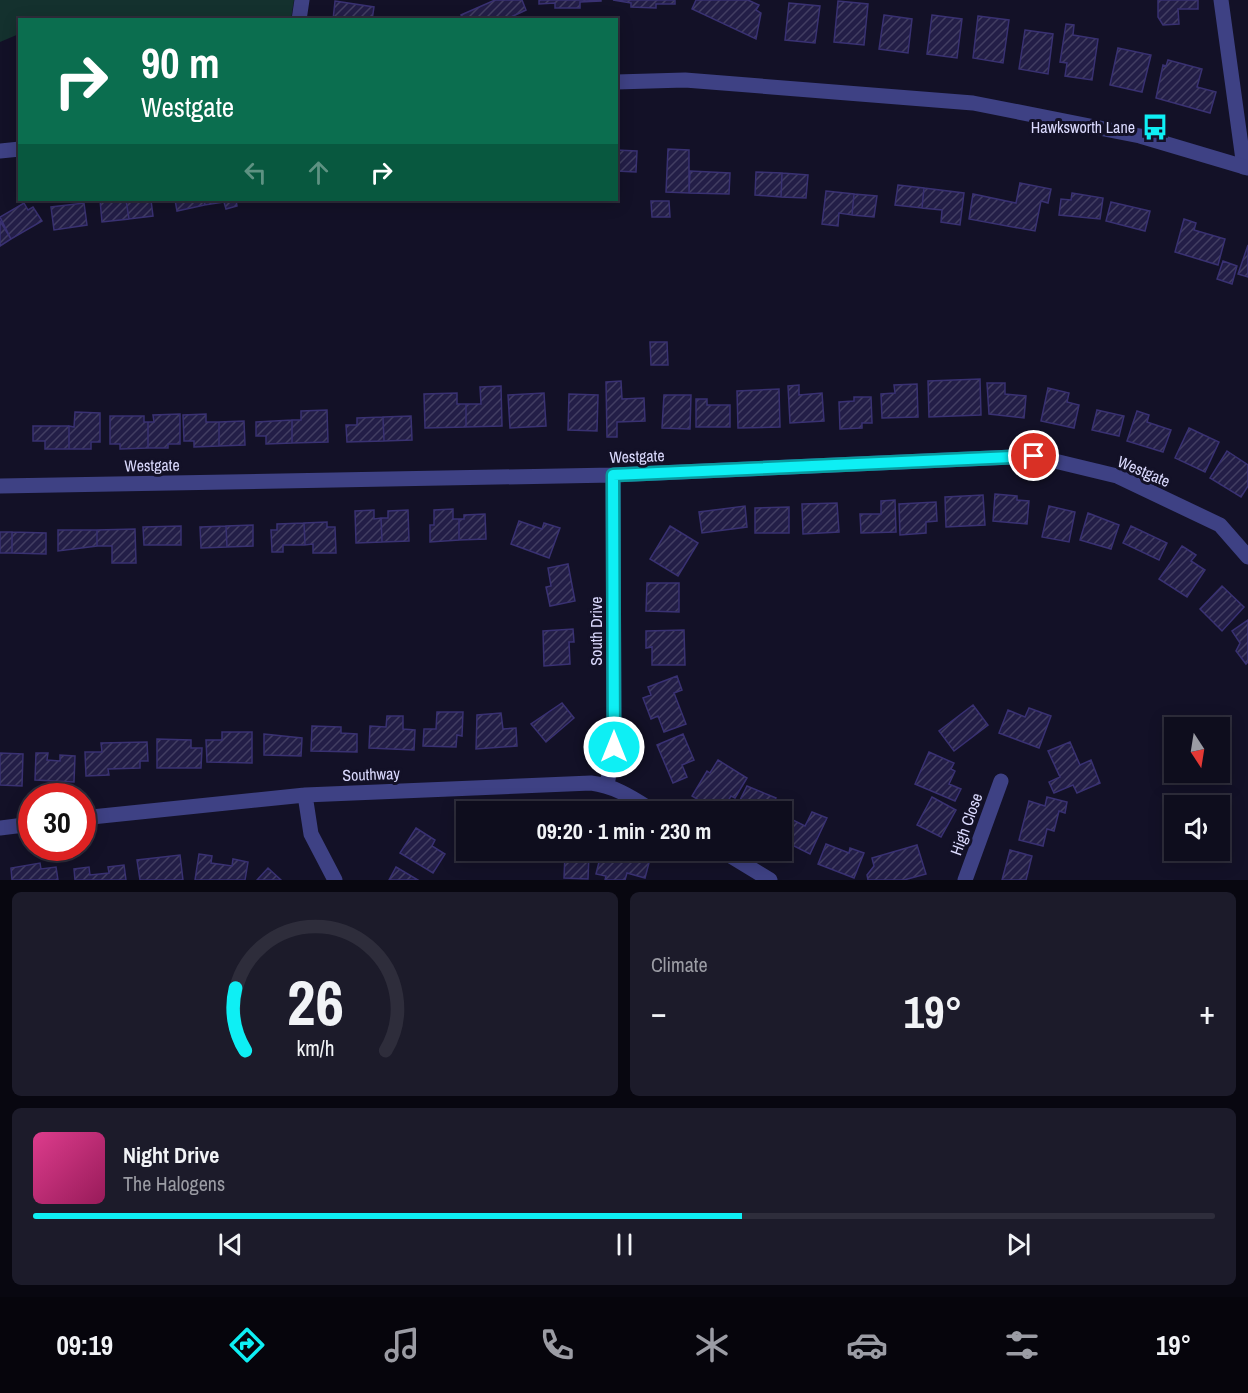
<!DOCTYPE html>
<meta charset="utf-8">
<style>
:root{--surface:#0e0d1d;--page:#1c1b2a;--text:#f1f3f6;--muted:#9b9ca4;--line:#2e2d3b;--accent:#0eeff4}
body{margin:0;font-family:"Archivo Narrow",sans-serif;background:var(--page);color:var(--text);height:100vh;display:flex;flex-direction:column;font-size:22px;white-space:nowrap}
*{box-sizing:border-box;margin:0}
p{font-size:20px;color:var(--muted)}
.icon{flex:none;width:33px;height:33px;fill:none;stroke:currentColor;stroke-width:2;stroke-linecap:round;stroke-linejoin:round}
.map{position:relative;height:880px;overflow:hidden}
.side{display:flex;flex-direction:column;gap:12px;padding:12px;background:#080710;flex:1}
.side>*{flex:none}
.hud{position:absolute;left:18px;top:18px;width:600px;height:183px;border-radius:0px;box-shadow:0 3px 15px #0003,0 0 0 2px var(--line);background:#0b6e4f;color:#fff;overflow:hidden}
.needle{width:39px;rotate:168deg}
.buttons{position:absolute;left:1164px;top:717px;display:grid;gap:12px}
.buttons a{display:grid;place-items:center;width:66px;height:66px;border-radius:0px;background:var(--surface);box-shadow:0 3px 15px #0003,0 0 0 2px var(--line);font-size:30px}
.speed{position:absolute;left:18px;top:783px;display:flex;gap:12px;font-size:30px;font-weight:700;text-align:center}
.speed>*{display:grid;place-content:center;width:78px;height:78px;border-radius:50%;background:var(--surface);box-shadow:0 3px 15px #0003,0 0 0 2px var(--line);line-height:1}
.speed .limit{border:9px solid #d22;background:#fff;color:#111}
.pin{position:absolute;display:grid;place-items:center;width:51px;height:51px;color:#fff;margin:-26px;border:3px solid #fff;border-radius:50%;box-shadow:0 2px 6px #0007}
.me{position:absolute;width:66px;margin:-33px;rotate:0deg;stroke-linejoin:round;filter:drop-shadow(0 0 4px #0008)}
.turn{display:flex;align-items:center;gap:21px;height:126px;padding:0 24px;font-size:27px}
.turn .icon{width:78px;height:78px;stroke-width:2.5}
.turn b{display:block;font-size:42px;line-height:51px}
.lanes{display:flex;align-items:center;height:57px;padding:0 24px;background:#0003;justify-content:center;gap:30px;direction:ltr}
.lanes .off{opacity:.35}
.big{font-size:45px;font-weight:700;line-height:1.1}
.side .tile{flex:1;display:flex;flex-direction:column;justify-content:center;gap:9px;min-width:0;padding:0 21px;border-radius:9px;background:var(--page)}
.side .dial{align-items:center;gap:0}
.dial svg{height:156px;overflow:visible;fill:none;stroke:var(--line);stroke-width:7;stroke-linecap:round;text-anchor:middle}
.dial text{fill:var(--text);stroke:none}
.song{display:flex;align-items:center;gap:18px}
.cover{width:72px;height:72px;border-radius:9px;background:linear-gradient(135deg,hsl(330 70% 55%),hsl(330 70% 35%))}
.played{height:6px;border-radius:3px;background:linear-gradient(90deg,var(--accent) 60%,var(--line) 60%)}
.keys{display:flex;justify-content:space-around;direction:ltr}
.heat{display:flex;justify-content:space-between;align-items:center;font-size:33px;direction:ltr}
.side .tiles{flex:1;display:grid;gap:12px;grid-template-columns:1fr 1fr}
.tile:last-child{grid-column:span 2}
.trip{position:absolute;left:456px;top:801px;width:336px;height:60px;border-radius:0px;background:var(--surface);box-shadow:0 3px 15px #0003,0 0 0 2px var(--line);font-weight:700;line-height:60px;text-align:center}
.tabs{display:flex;height:96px;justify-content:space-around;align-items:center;background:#06050c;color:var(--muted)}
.tabs .icon{width:42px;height:42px}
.tabs .active{color:var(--accent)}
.tabs b{font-size:27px;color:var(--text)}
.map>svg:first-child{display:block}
.grass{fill:#14312e}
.building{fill:url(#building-hatch);stroke:#393172;stroke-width:1.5}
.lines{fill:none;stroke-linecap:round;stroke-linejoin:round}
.minor{stroke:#3e4184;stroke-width:15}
.tertiary{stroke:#3e4184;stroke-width:15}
.route-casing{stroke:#099b9f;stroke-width:15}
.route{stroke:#0eeff4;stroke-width:10}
.labels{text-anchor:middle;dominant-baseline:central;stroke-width:6;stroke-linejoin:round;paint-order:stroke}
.poi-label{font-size:16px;fill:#dad9fd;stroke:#131127;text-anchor:end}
.street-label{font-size:16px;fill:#dad9fd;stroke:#131127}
</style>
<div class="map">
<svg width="1248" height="880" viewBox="0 0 1248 880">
<defs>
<pattern id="building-hatch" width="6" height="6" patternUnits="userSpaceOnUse" patternTransform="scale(1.5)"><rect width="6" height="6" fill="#231e47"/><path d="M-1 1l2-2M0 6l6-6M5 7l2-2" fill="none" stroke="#423e62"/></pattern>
</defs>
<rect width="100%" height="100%" fill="#131127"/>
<path class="grass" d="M0,0H294L291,19L20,20L19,34L0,42Z"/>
<path class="building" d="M495,0H522L526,10L511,17L512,20H463L461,15Z
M539,0H601V1L580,2V8H555V3L539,4Z
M613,0H675V4H656V8L631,7V3Z
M696,0H748L759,5L756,10L761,13L756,39L692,9Z
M1158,0H1198V9H1178L1179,24L1163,25L1158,17Z
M335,1L374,7L372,20H333Z
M838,1L868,4L864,45L834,42Z
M789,3L820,6L815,43L785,40Z
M884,15L912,19L908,53L879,49Z
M932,15L962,19L957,58L927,54Z
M978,16L1009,20L1003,63L973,58Z
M1066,24L1074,25L1073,35L1098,39L1092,80L1065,76L1067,63L1060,62Z
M1025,30L1053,34L1048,74L1019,69Z
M1118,48L1151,55L1142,92L1110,85Z
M1168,60L1202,69L1197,87L1216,92L1210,113L1156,98L1163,65L1166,66Z
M668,149L689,150V193L666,192Z
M616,150L637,151L636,172L616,171Z
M690,171L730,173L729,194L689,193Z
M756,172L782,173L781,197L755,195Z
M782,173L808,175L806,198L781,197Z
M1020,183L1051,189L1048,203L1041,201L1035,231L969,219L973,194L1016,203Z
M898,185L924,188L922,208L895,205Z
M924,188L964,193L960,225L941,222L942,210L922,208Z
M826,191L854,194L852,215L839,213L838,226L822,224Z
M1072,193L1103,198L1100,219L1059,215L1061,199L1071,200Z
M854,194L877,196L874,217L852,215Z
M100,200H126L129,219L102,222Z
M126,200H151L153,216L129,219Z
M175,200H204L205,205L177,211Z
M204,200H236L237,206L226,209L224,202L205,205Z
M651,201H669L670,217H652Z
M1111,202L1150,211L1145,231L1106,221Z
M24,203L28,210L33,207L42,221L11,239L0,217Z
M84,203L87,225L54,230L51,207Z
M1184,219L1196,223L1194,230L1225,239L1218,265L1175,252Z
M0,221L11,239L0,246Z
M1248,245V277L1238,274Z
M1223,261L1237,266L1232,284L1217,279Z
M650,342H667L668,365H651Z
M980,379L981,415L929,417L928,381Z
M621,381L622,399L644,398L645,421L617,422V437H607L606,382Z
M987,383H1005V394L1026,396L1024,418L989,414Z
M917,384L918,417L882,418L881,394L895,393L894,385Z
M799,385V395L822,393L824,421L790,423L788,386Z
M501,386L502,426L466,427V404H481L480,387Z
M1048,388L1069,393L1067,402L1079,405L1074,428L1041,421Z
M779,389L780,427L738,428L737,391Z
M457,393V404H466V427L425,428L424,394Z
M544,393L546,426L510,428L508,395Z
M569,394L598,395L597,431L568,430Z
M664,395H691L690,429L662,428Z
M854,397H871L872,423H862V428L840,429L839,402L854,401Z
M696,399H707V405H730V427H696Z
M327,410L328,442L292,443V420H301V411Z
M1097,410L1124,416L1119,436L1092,430Z
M1137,411L1149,415L1147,422L1171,430L1163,452L1127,441Z
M75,412L100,413V442H91V449H69V426L74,427Z
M180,414V444H168V448H148V422H154L153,415Z
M206,414V422H219V446L194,447V441H184L183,415Z
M110,416H144V422H148V448L120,449V444H110Z
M411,416L412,440L384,441L383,417Z
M383,417L384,441L347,442L346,425H357V418Z
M292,420V443L266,444V436H256V422Z
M244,421L245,445L219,446V422Z
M33,426H69V449H45V441H33Z
M1189,428L1219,442L1205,472L1175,458Z
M1227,451L1248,465V486L1241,497L1210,478Z
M995,494L1017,496V500L1029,501L1027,524L993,521Z
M983,495L985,525L946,527L945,497Z
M895,500L896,532L861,533L860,514H881V501Z
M936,502L937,521L926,522V533L900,535L899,504Z
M837,503L839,532L803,534L802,504Z
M745,506L747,527L702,533L699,512Z
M1049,506L1075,512L1069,542L1042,537Z
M789,507V533H755V508Z
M453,509V519H459V540L430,542V525H434V510Z
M374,510V519L381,518L382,542L356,543L355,511Z
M408,510L409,541L382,542L381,518H388V511Z
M1088,513L1119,525L1111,549L1080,540Z
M485,514L486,539L459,540V519H464V515Z
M519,521L542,529L544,523L560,528L549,558L511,544Z
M327,522V527H335L336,553H313V544L305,545L304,523Z
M304,523L305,545H283V552H272L271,530H277V524Z
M253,525V546L227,547L226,526Z
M181,526V545H144L143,527Z
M226,526L227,547L201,548L200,527Z
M670,526L698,543L678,576L650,559Z
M1131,526L1167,543L1159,560L1123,543Z
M135,529L136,563H112V546H97V530Z
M58,530H97V546L58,551Z
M0,532H12V553H0Z
M12,532L46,533V554L12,553Z
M1182,546L1196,555L1191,561L1205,570L1187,597L1159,579Z
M568,564L575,601L550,606L546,587L551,586L548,568Z
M647,583H679V612L646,611Z
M1222,586L1244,607L1222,631L1200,609Z
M1248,620V662L1246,664L1236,651L1240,643L1232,631Z
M573,629L574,642H569L570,664L544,666L543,631Z
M684,630L685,665H652V647L646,648V631Z
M677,676L682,690L674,693L686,724L664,732L658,716L651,719L643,698L651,695L648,687Z
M562,703L574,718L546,742L531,724Z
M973,705L988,725L954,751L939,731Z
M1029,708L1051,716L1039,748L999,733L1008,710L1025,717Z
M437,712H463L462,736L457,735L456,747L423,746L424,729H436Z
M501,713L503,729L516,728L517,746L476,749L477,715Z
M387,716H403V729L415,730L414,750L369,748L370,726L386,727Z
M312,726L341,727V733L357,734V752L311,751Z
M222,732H252V763L207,762L206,740H222Z
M264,734L302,738L301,756L264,755Z
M683,734L694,760L682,765L687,777L673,783L657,745Z
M157,739L191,740V748H202L201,768H157Z
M147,742L148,761H140V768L108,769L109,775L86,776L85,752H102L101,743Z
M1070,742L1080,765L1091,760L1100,783L1077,793L1073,785L1054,793L1049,782L1060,777L1048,751Z
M929,752L954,763L951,769L955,771L949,784L961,789L955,801L915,784Z
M0,753L23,754L22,786L0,785Z
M36,753H48L47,760L60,761V755L75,756L74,782L35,780Z
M718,760L747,778L735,798L731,796L723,809L708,800L705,804L692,796L707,771L710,773Z
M747,786L776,798L772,807L779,812H743L736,808Z
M932,797L956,810L941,837L917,825Z
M1047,797L1067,802L1065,813L1059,811L1054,831L1047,829L1043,846L1019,840L1029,801L1045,806Z
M812,812L827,818L810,854L782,840V833L789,818L805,826Z
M416,828L435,840L432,846L445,854L433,873L400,853Z
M826,844L849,853L850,848L864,853L854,878L818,864Z
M917,845L926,874L904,880H868L867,875L874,866L872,858Z
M477,850H499L481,859Z
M531,850H585V856L589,855L588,879L564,878L565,854H548V861L530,860Z
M602,850H620L650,859L645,878L627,873L625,880H605L606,876L596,874Z
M1010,850L1032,856L1026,880H1002Z
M199,854L212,856L211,863L232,866L233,859L248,862L245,880H195Z
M180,855L183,880H140L137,860Z
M40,863L41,869L56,867L58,880H12L11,868Z
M124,865L126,880H75L74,869L89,867L90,875L109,873L108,867Z
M396,867L418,880H389Z
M268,868L281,880H257Z"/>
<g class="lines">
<path class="minor" d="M1221,0L1244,167
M299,20L302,0
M0,486L613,475L1034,456L1117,476L1220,525L1248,557
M607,785L614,747L613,475
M305,795L311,834L335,880
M82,818L305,795L591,783C616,786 634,799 655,812
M0,828L32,824
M721,850L770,880
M965,880L1001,781"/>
<path class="tertiary" d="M616,82L685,80L973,103L1140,136L1248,168
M0,151L20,149"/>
</g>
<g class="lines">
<g class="route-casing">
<path id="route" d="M614,747L613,475L1034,456"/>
</g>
<use href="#route" class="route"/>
</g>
<defs>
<g id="bus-bare" transform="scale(2.07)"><path d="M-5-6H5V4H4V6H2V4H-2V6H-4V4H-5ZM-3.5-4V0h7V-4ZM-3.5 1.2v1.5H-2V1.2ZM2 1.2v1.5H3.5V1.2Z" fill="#0eeff4" stroke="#131127" stroke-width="2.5" paint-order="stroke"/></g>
</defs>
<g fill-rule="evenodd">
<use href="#bus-bare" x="1155" y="127"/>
</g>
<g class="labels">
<g class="poi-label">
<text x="1135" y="127">Hawksworth Lane</text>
</g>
<g class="street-label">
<text transform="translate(637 456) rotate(-2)">Westgate</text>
<text transform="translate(152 465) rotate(-1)">Westgate</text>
<text transform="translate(1144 471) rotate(23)">Westgate</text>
<text transform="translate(596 631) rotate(-90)">South Drive</text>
<text transform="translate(371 774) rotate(-2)">Southway</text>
<text transform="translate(966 824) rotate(-70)">High Close</text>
</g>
</g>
</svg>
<div class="buttons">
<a><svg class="needle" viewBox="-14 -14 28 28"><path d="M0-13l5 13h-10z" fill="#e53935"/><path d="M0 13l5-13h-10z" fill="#9b9ca4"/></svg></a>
<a><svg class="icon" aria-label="sound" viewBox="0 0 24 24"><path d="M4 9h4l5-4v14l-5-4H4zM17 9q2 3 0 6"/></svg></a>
</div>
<div class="speed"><div class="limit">30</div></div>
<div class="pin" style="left:1034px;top:456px;background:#d93025"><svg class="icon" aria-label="arrive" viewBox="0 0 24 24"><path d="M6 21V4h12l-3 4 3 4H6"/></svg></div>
<svg class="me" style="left:614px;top:747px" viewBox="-20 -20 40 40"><circle r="17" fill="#0eeff4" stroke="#fff" stroke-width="3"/><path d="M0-11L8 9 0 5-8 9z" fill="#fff"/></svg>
<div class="trip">09:20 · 1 min · 230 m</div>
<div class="hud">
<div class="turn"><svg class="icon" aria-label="right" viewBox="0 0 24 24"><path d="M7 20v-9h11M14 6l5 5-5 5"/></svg><div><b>90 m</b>Westgate</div></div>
<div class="lanes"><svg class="icon off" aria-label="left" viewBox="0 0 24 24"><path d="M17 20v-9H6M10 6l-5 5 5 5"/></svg><svg class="icon off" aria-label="ahead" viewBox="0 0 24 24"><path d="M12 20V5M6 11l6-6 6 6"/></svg><svg class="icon" aria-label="right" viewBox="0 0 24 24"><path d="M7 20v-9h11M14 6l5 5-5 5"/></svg></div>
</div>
</div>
<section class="side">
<div class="tiles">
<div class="tile dial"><svg viewBox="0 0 100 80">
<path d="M14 69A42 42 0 1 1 86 69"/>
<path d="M14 69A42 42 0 0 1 9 37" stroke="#0eeff4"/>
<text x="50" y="56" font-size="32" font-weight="700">26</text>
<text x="50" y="72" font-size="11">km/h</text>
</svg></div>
<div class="tile"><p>Climate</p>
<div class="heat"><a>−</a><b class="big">19°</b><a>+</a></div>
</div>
<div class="tile">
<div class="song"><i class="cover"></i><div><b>Night Drive</b><p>The Halogens</p></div></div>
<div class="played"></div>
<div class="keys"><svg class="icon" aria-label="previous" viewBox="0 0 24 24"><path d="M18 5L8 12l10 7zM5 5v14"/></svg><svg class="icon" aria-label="pause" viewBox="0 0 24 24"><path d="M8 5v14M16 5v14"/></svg><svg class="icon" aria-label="next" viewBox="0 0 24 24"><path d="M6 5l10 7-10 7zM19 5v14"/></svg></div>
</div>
</div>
</section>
<nav class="tabs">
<b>09:19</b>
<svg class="icon active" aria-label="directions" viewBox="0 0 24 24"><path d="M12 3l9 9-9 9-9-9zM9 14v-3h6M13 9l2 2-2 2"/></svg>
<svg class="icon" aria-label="music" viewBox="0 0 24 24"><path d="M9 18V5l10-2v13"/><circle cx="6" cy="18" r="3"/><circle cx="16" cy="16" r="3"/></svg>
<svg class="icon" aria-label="phone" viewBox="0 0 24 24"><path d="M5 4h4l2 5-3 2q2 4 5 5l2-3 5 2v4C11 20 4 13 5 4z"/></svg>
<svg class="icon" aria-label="climate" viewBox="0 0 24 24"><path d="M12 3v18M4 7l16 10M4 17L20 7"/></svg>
<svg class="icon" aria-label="car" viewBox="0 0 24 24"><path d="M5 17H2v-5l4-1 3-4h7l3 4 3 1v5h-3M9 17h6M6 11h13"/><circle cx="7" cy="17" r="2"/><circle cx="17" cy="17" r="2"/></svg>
<svg class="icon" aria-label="filters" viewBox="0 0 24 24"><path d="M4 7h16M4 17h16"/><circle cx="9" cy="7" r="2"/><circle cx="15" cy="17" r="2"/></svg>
<b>19°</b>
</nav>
